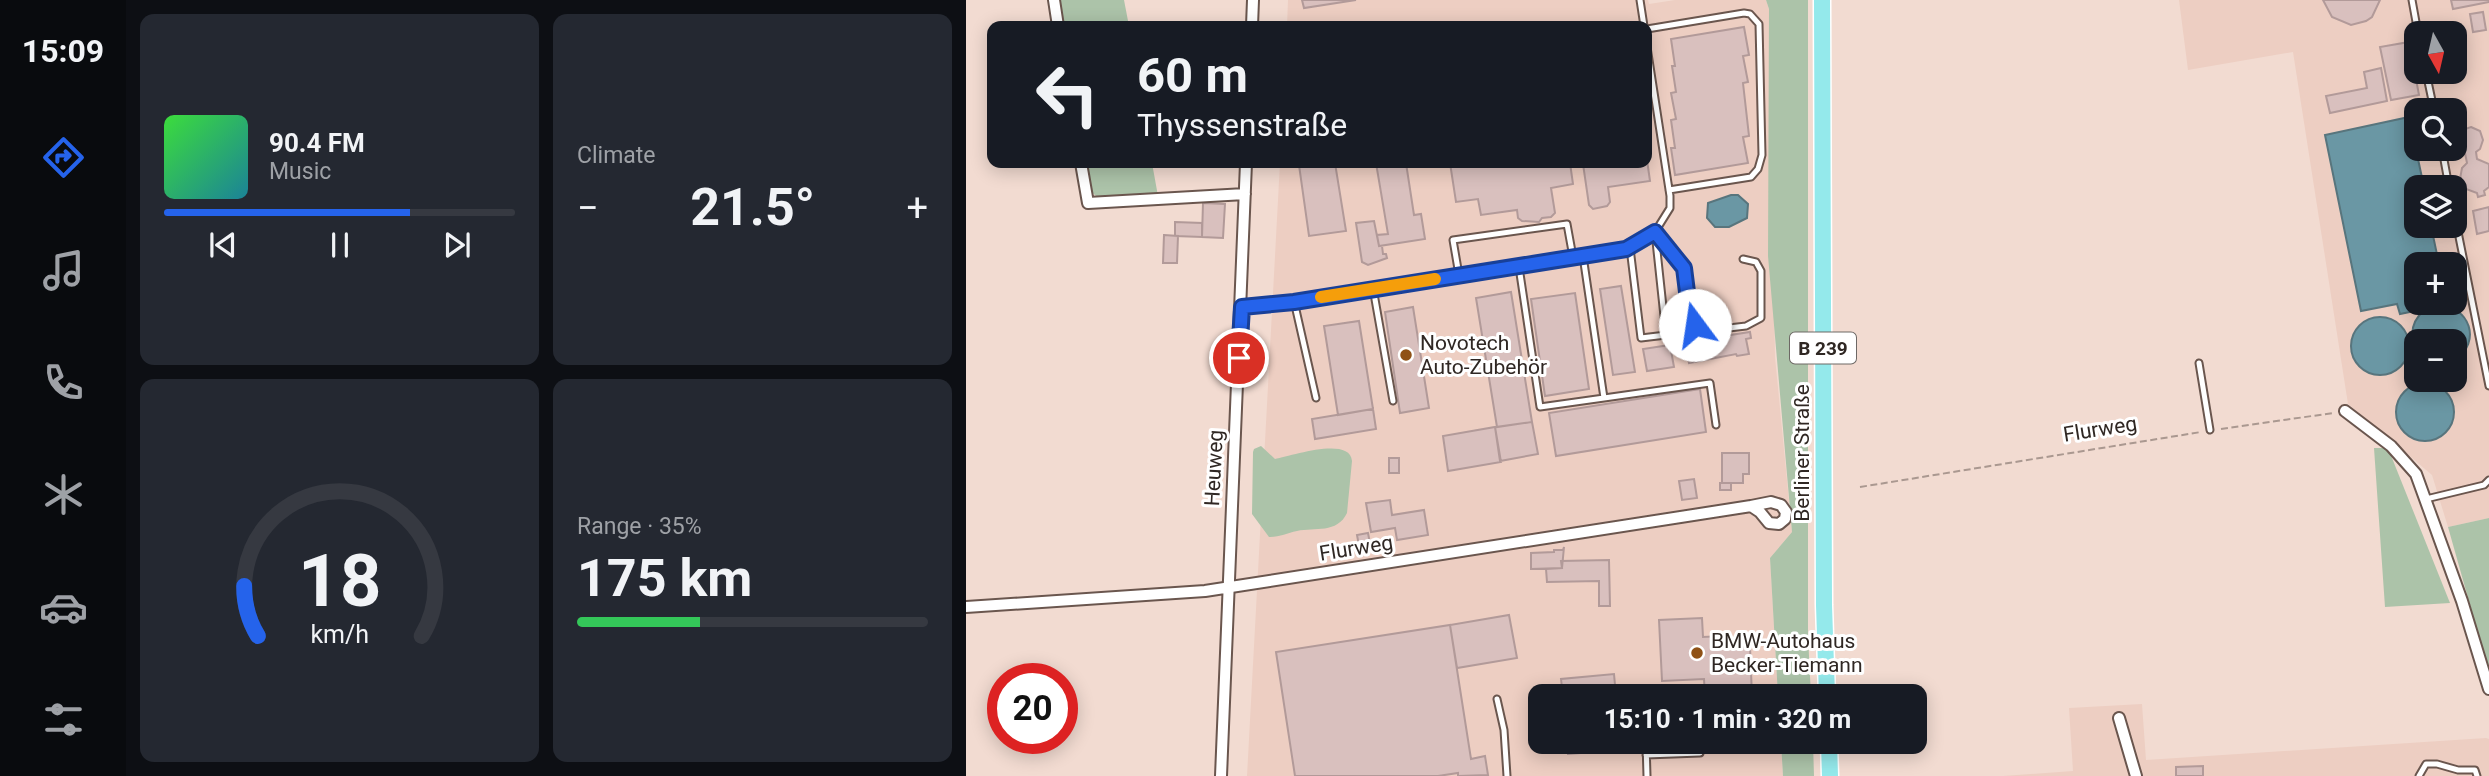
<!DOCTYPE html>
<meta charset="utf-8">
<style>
:root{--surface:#171b24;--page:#242831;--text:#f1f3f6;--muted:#9ea1a6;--line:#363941;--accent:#2563eb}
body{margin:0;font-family:Roboto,sans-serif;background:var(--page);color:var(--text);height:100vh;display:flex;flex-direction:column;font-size:26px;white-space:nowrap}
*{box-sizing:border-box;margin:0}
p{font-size:23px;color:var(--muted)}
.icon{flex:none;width:38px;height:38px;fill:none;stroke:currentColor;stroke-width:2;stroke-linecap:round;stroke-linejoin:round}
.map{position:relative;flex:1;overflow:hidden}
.details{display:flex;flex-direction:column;gap:14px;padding:14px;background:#0d0f14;width:840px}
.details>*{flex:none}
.hud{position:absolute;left:21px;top:21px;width:665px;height:147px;border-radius:14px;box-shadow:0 4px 18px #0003;background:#171b24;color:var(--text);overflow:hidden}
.needle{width:46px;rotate:172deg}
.tools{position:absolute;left:1438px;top:21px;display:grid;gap:14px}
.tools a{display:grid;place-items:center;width:63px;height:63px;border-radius:14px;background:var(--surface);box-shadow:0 4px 18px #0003;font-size:35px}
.speed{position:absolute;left:21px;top:663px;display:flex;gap:14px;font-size:35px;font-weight:700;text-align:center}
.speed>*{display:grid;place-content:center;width:91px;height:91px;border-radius:50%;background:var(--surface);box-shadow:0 4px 18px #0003;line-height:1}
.speed .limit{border:10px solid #d22;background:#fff;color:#111}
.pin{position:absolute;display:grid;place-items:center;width:60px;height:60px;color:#fff;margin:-30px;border:4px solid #fff;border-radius:50%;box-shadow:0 2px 7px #0007}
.me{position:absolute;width:77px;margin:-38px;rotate:346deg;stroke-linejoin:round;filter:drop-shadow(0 0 5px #0008)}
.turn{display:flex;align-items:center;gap:24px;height:147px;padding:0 35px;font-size:32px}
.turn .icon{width:91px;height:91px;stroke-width:2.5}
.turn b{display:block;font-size:49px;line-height:60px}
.big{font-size:52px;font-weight:700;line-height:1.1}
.details .widget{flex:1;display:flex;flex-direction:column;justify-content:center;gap:10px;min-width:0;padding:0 24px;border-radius:14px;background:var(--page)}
.details .dial{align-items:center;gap:0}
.dial svg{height:182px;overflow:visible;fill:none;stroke:var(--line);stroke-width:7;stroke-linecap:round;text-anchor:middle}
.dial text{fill:var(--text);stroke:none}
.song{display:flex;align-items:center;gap:21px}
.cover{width:84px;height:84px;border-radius:10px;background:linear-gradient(135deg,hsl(120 70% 55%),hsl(190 70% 35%))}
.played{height:7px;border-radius:4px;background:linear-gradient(90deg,var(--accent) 70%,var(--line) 70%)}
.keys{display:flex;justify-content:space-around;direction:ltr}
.heat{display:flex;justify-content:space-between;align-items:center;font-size:38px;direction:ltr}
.charge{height:10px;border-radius:5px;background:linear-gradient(90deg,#34c759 35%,var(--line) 0)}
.details .tiles{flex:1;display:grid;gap:14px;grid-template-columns:repeat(2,1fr)}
.trip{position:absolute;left:562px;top:684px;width:399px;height:70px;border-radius:14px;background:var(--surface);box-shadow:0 4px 18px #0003;font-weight:700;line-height:70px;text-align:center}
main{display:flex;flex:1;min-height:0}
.dock{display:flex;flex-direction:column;width:126px;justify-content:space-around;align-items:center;background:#090b0e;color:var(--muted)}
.dock .icon{width:49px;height:49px}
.dock .selected{color:var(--accent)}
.dock b{font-size:32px;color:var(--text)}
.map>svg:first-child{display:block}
.built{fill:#edcec2;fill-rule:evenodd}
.green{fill:#acc3a9}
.water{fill:#6a97a4;stroke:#58757d;stroke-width:2}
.building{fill:#d9c0be;stroke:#b29a99;stroke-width:2}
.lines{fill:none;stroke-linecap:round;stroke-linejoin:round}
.lane-casing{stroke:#6a564e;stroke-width:9}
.street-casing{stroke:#6a564e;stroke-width:14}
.primary-casing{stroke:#fff;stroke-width:19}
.path{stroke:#aa9890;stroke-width:2;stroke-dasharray:7 3.5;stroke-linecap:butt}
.lane{stroke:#fff;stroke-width:5}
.street{stroke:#fff;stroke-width:10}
.primary{stroke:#94e9eb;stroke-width:16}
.route-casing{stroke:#184099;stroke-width:18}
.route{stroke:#2563eb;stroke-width:12}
.slow{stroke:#f59e0b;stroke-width:12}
.poi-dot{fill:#8f5115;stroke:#fff;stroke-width:2.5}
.labels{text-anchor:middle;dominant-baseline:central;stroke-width:6;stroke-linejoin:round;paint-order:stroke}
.shield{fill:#fff;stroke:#6d6865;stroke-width:2}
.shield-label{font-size:19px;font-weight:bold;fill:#2f2723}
.poi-label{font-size:21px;fill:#2f2723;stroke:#fff;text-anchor:start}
.street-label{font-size:21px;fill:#2f2723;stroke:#fff}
</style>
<main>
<nav class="dock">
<b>15:09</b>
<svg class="icon selected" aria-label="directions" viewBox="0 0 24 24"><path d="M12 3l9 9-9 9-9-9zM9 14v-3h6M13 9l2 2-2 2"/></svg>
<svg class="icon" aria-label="music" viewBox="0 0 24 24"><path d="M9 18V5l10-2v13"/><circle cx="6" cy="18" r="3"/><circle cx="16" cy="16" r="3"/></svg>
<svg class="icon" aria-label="phone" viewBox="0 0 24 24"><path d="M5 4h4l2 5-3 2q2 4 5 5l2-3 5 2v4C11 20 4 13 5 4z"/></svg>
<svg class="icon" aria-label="climate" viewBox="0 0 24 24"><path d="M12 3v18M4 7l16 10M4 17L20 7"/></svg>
<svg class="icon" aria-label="car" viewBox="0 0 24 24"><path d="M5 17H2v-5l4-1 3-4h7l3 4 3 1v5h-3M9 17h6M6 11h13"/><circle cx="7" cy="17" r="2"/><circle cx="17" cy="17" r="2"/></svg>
<svg class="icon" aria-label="filters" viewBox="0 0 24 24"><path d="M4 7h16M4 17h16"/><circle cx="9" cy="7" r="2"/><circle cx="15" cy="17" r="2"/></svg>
</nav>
<section class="details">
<div class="tiles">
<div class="widget">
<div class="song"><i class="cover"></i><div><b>90.4 FM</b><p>Music</p></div></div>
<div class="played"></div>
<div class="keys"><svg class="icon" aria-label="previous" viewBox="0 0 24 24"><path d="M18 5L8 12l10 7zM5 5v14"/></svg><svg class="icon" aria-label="pause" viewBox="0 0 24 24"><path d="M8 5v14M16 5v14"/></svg><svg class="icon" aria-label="next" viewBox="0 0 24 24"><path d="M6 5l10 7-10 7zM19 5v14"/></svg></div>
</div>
<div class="widget"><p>Climate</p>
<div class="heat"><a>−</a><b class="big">21.5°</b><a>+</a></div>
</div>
<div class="widget dial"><svg viewBox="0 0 100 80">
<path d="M14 69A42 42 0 1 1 86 69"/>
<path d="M14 69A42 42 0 0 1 8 47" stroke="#2563eb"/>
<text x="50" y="56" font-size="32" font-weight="700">18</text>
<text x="50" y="72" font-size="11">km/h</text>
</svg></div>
<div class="widget"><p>Range · 35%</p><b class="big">175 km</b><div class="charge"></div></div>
</div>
</section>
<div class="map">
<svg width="1523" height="776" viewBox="0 0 1523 776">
<rect width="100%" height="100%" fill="#f2dbd1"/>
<path class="built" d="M322,0H682L683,4L709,0H800L803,9L809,357L826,532L804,558L812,696H574V742H815L817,776H281L314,163H681V26H321Z
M1213,0H1523V518L1482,527L1466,475L1382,404L1327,52L1222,70ZM1451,33H1489V72H1451ZM1451,110H1489V149H1451ZM1451,187H1489V226H1451ZM1451,264H1489V303H1451ZM1451,341H1489V380H1451Z
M1176,704L1180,760L1520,738L1523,739V776H1037L1107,771L1103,708Z"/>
<path class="green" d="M91,0H158L163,26H96Z
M800,0H842V636L845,696H812L804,558L826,532L802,256L803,9Z
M118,163H186L192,196L135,200L123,190Z
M295,446L309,459C325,456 384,436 386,461L381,513C371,534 349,527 331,531C321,533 314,537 303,537L286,514L287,452L288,449Z
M1408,448H1422L1484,603L1419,607Z
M1523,518V672L1482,527Z
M815,742H847L848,776H817Z"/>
<path class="water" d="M1443,117L1458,187H1451V226H1465L1473,264H1451V300L1443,302L1444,312L1434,314L1431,304L1395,311L1359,135Z
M765,195H772L782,204L781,218L763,227H749L741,218L742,203Z
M1472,305C1504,306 1516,342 1489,360V341H1451V350C1440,329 1450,310 1472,305Z
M1385 346a29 29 0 1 1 58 0a29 29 0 1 1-58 0Z
M1430 412a29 29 0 1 1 58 0a29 29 0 1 1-58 0Z"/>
<path class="building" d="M336,0H390L338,8Z
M1357,0H1414L1406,17L1400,21L1385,25L1366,17Z
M1485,0H1523V2L1487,9Z
M1517,12L1520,30L1507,32L1504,14Z
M778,27L783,55L777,56L782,82L777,83L783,136L777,137L782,163L709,175L705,148H709L705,120L710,119L705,93L710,92L706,66H709L705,39Z
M1443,42L1453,95L1425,100L1414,47Z
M1415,68L1421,101L1364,113L1360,96L1401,88L1398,72Z
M1505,127L1514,131L1517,140L1514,149L1510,152L1511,159L1523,164V187L1518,191L1519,195L1512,197L1511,193L1500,189L1494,179L1496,168L1501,163L1499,153L1492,146L1491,137L1496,130Z
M681,160L684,181L642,187L644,202L641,206L627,209L623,205L617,164L681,163Z
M348,163H369L380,231L343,236L333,165Z
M410,163H440L448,215L455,214L459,239L413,246L411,235L422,234Z
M484,163H604L607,184L585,188L589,213L585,217L576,218L573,222L556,221L552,218L551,210L515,215L512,199L490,202Z
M237,203L259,204L257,238L236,237Z
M1523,207V231L1511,234L1507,211Z
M408,221L413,246H416L417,254H420L421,258L402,265L396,262L390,223Z
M209,222L236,223V237L209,236Z
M198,235L212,236L211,263H197Z
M655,286L669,372L647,375L634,289Z
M545,292L566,422L531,427L510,298Z
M609,293L623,389L579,396L565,299Z
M447,307L463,408L434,413L419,312Z
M393,321L407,409L372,415L358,326Z
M784,332L785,338L780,339L783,354L771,356L770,354L723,363L719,342Z
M704,345L708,367L681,371L677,349Z
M734,389L740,432L590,456L583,413Z
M407,409L410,429L349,439L346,419Z
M566,422L572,454L534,461L529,427Z
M529,427L535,462L482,471L477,436Z
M756,453H783V474H777V483H756Z
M423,458H433V473H423Z
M728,479L731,498L716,500L713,481Z
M754,483H765V490H754Z
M424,500L426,515L458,510L462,535L431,540L429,528L405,532L400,503Z
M402,533L405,549L394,551L391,535Z
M598,547L596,568L565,569V553L588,552V550H597Z
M643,560L644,606H633V581L581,582L580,569L596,568L595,561Z
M543,615L551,658L491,668L484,625Z
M736,618L737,637L757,636V648L784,647L786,696H739L738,679L696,681L693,620Z
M484,625L505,759L519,756L522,775L492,776V773L472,776H329L310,652Z
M648,674L650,696H597L595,679Z
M601,742H654L655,750L602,754Z
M1237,766V776H1210V767Z"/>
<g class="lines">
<g class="lane-casing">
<path id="lane" d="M674,0L678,26
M1446,0L1452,33
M681,29L778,13L784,14L793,24L796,155L792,169L785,177L703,190
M1460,72L1468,110
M1476,149L1483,187
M1489,217L1523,386
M689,232C697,243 713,256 718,268C727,291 714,314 737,331L780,326L795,318V271L790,262L777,259
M664,248L675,338L700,335L689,232L704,208V196L681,47
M553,267L574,407L638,398L617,256
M493,275L487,240L601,224L607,257
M407,288L427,401
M328,301L350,398
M1233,363L1244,430
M638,398L744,383L750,425
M1460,499L1518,485L1523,480
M531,699L538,730L541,776
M680,742L681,776
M680,755L734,753V742
M1453,776L1460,764H1471L1492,770H1509L1511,776"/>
</g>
<g class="street-casing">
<path id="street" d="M88,0L92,26
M286,26L287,0
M115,163L122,203L279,194
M276,307L328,301L660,249L689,232
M1379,411L1425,446L1450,474L1496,601L1523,689
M0,607L239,591L785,506L794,512L803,523L813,524L819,519L820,512L815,505L805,502L785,506
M1153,718L1170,776
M255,776L280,163"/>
</g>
<g class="primary-casing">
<path id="primary" d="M856,0L858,605L861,696
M863,742L864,776"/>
</g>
<path class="path" d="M1255,429L1367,413
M894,487L1235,432"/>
<use href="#lane" class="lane"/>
<use href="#street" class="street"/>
<use href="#primary" class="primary"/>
</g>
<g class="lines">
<g class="route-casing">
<path id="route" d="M273,358L276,307L328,302L660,249L689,232L718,268L724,316L729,325"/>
</g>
<use href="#route" class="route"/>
<path class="slow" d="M355,297L469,279"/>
</g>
<g class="poi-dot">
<circle cx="440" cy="355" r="7"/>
<circle cx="731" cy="653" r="7"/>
</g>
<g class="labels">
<rect class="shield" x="824" y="332.5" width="66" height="31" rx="5"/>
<g class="shield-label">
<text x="857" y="348">B 239</text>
</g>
<g class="poi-label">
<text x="454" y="343">Novotech<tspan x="454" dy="24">Auto-Zubehör</tspan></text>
<text x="745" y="641">BMW-Autohaus<tspan x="745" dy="24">Becker-Tiemann</tspan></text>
</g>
<g class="street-label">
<text transform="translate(1134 429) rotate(-9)">Flurweg</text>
<text transform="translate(836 453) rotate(-90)">Berliner Straße</text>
<text transform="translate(248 468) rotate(-87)">Heuweg</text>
<text transform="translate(390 548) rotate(-9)">Flurweg</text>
</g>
</g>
</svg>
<div class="tools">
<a><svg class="needle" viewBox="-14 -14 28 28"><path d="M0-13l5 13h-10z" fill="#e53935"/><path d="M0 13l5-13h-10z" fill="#9ea1a6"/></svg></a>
<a><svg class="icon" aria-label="search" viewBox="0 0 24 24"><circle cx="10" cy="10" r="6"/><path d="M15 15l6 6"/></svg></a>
<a><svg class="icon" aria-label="layers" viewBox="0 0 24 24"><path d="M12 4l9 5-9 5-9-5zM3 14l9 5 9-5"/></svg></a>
<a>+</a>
<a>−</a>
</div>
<div class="speed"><div class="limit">20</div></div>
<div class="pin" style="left:273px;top:358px;background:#d93025"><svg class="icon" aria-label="arrive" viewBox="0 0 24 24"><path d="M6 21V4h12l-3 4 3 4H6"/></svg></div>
<svg class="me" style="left:729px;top:325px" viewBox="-20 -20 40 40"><circle r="19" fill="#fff"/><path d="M0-13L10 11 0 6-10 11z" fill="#2563eb"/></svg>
<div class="trip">15:10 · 1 min · 320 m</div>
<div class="hud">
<div class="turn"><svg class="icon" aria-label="left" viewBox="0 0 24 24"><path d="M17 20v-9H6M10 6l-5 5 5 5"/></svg><div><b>60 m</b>Thyssenstraße</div></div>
</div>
</div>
</main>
